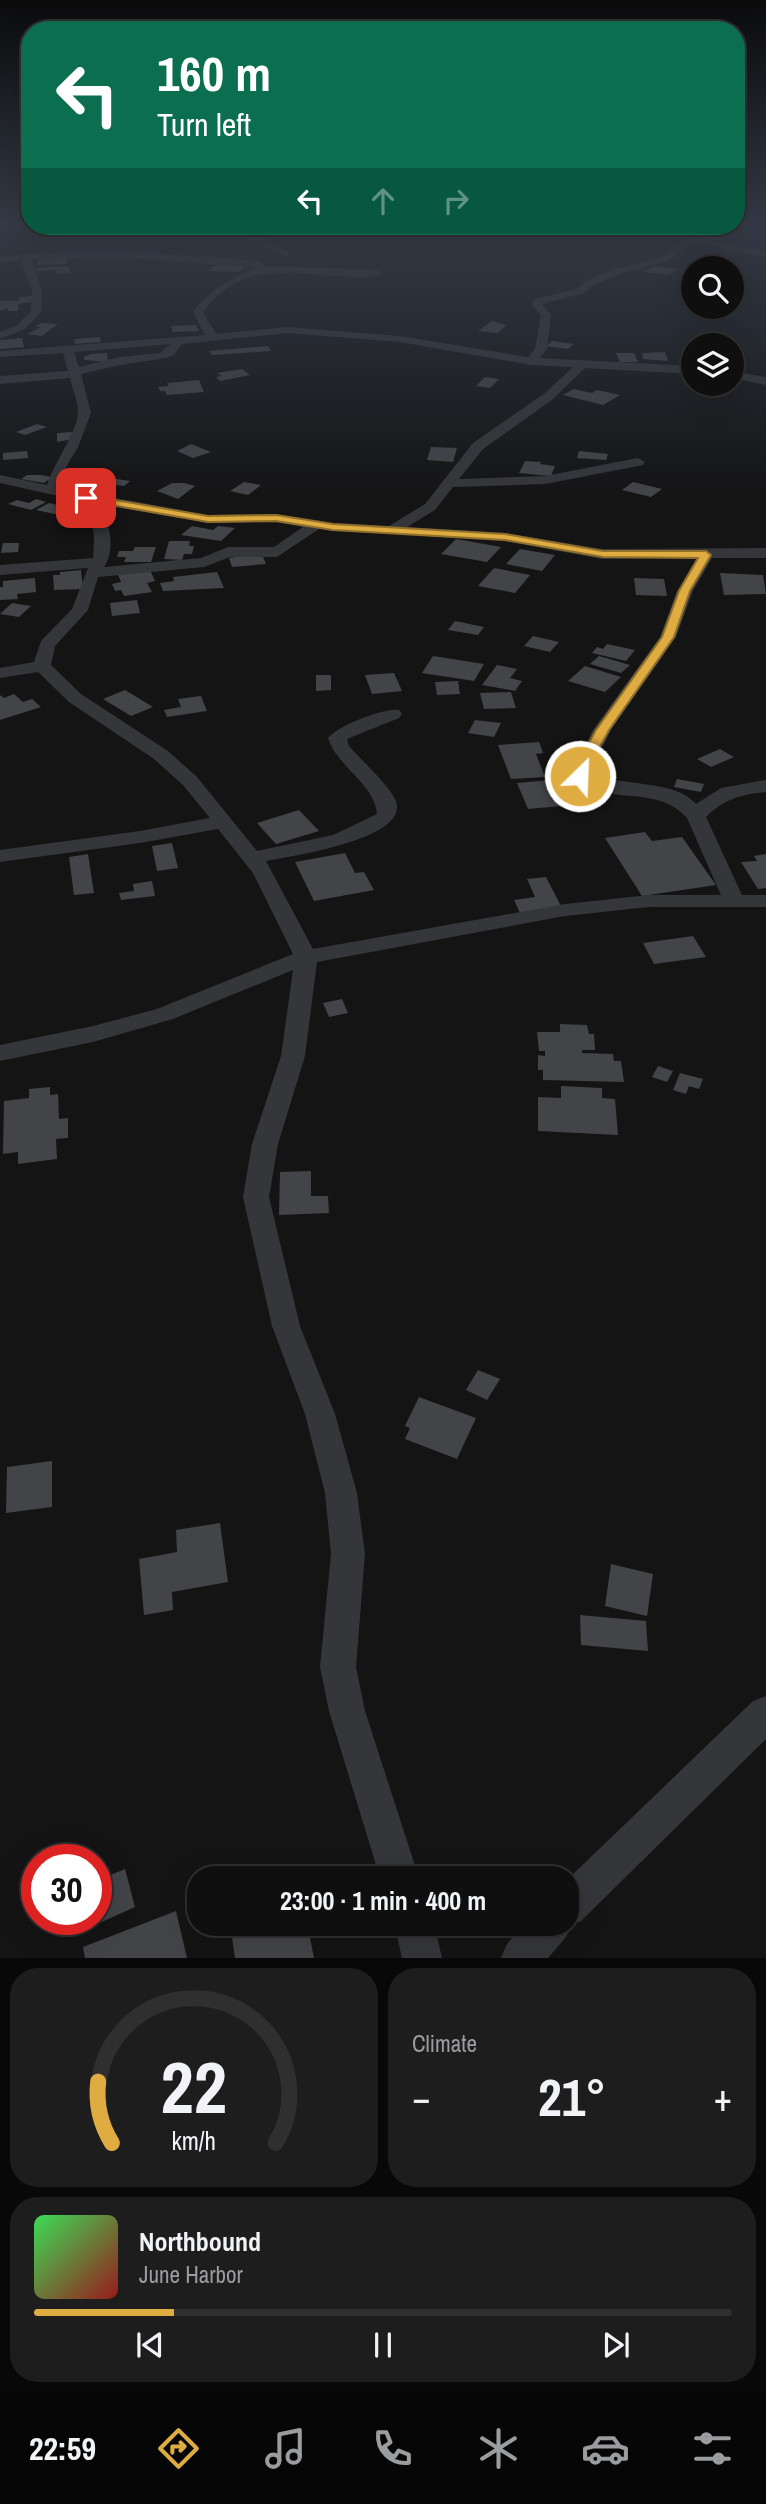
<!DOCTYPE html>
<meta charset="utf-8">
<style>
:root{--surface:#0f0f10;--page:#1d1d1e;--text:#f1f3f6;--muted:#9b9c9f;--line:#2f2f30;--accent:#dfac42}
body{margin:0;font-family:"Archivo Narrow",sans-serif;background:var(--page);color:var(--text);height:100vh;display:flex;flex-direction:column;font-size:26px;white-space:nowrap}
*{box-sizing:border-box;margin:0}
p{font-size:23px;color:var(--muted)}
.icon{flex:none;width:38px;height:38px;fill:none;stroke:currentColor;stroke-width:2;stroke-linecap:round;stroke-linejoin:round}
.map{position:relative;height:1958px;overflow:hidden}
.panel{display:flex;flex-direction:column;gap:10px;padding:10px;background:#080809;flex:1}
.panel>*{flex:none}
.banner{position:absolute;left:21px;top:21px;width:724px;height:214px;border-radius:28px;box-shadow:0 7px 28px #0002,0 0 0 2px var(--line);background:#0b6e4f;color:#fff;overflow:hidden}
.tools{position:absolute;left:681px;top:256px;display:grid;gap:14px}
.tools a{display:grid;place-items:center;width:63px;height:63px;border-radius:50%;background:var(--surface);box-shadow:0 7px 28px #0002,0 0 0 2px var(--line);font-size:35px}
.speed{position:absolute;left:21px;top:1844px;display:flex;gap:14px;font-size:35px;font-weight:700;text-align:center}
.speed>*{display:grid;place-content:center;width:91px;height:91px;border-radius:50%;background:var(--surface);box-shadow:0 7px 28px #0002,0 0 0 2px var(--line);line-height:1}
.speed .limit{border:10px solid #d22;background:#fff;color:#111}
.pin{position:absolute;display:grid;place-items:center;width:60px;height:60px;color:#fff;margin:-30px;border-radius:14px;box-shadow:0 4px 10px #0006}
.me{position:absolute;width:77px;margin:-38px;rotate:24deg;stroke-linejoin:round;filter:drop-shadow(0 0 5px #0008)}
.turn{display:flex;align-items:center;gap:24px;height:147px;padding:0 21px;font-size:32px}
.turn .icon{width:91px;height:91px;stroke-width:2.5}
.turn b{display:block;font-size:49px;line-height:60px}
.lanes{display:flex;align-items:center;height:66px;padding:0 21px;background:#0003;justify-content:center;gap:35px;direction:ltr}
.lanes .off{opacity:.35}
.big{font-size:52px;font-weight:700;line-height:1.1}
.panel .widget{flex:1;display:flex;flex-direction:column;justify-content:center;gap:10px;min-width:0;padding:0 24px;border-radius:28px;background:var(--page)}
.panel .dial{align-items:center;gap:0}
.dial svg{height:182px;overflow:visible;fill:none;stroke:var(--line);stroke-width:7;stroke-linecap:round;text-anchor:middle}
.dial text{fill:var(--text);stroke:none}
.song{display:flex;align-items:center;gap:21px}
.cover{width:84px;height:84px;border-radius:10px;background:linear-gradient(135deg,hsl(130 70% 55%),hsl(0 70% 35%))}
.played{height:7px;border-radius:4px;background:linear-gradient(90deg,var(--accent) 20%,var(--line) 20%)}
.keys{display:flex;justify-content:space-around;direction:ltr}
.heat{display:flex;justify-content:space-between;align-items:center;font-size:38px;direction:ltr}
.panel .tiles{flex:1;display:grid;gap:10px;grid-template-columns:1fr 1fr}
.widget:last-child{grid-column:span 2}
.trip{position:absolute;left:187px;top:1866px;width:392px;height:70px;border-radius:28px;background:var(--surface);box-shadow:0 7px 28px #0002,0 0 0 2px var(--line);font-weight:700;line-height:70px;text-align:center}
.menu{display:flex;height:112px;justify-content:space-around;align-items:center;background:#060606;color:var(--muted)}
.menu .icon{width:49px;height:49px}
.menu .current{color:var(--accent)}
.menu b{font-size:32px;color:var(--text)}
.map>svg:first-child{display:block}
.building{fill:#434448}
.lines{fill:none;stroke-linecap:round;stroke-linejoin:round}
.minor{fill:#35363a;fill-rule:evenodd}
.route{fill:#dfac42;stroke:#91702b;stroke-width:2}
</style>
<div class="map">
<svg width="766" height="1958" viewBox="0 0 766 1958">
<rect width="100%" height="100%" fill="#141415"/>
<path class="building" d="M66,257L68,264L37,265L38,260Z
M217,264L246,266L239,272L208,271Z
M69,266L71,273L57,274L56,270L36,271L35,268Z
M655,266L677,269L669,275L643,272Z
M33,296L34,301L18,304V311H8V308L0,311V301H19V297Z
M492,321L506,325L498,333L478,331Z
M41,323L58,324L42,336L27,334L41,327H35Z
M196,325L199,331L173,332L171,326Z
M100,337L101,342L75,344L74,339Z
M22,338L24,347L0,349V340Z
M552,341L574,344L568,349L546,346Z
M268,346L271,351L212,355L209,351Z
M665,352L668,361L643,359L642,353Z
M107,353L108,362L84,360V357L91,354Z
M616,353H634L638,362H620Z
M242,369L250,375L220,381L216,377L222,376L217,373Z
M485,377L499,379L490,388L476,386Z
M199,380L204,392L167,395L165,391H160L158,387L169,386L167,383Z
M574,389L592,393L597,390L620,395L603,405L563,395Z
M37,424L47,427L25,435L16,432Z
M73,432V439L57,442V433Z
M191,444L211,452L193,458L177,451Z
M431,447L457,448L453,462L427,460Z
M27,451L28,458L3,460V453Z
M579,451L608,454L606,460L577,458Z
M525,461L541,462L540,464L555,466L551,476L519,473Z
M27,475H41L52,477L44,483L21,479Z
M104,477L130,481L124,486L96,483Z
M244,482L261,485L248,495L230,491Z
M633,482L662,489L651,497L622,490Z
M172,483H184L195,486L178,499L157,491Z
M36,499L46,502L31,510L8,504L17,500L29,503Z
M49,503L71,508L59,515L36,510Z
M192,526L213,530L218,526L235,528L221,541L181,535Z
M456,539L501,547L487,562L441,554Z
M169,541H190L189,546H194L192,554H184L182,560L164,559Z
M3,543H19L18,552L1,553Z
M135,547H156L151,562H124L126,557H117L119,551H133Z
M520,549L555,555L542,571L506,564Z
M261,552L266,564L232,567L229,558L236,557L235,554Z
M494,568L530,575L515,593L478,586Z
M81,570L83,589L54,590L53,575H60V572Z
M150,570L155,581L147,583L152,592L124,596L121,590L115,591L112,584L121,582L118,575Z
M217,572L224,588L163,591L160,583L174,581L173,577Z
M720,573L763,575L766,594L724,595Z
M35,578L36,592L17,594L18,599L0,600V587H3V581Z
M634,578L664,579L667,596L636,595Z
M137,600L140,613L112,616L110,603Z
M12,603L31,606L19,617L0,614Z
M455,621L484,627L478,635L448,630Z
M533,636L559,642L550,652L524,646Z
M607,644L635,650L626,661L592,653L597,647L603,649Z
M433,656L484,664L474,681L422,673Z
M599,656L630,665L621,673L590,664Z
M497,665L517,669L510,678L522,681L515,691L482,685Z
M585,666L621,677L605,692L568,681Z
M394,673L402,691L372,694L365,675Z
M316,675H331V690L316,691Z
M458,681L460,694L437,695L435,682Z
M125,690L153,707L131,716L103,699Z
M511,692L516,708L484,709L480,693Z
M14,694L23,702L32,699L41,707L0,720V695L4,698Z
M201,696L207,711L167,717L164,710L181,707L178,699Z
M475,720L501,723L494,737L468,733Z
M539,742L543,753L536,754L545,777L511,779L498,745Z
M720,749L734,757L711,767L697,759Z
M562,779L572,805L528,809L517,783Z
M677,779L704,784L701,792L674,787Z
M299,810L319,831L276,844L257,823Z
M645,832L652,841L682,837L716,885L642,896L605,838Z
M172,843L178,868L157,871L152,846Z
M345,853L355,873L364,872L374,890L314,901L295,862Z
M88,854L94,893L74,895L69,857Z
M766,854V888L758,889L741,862L757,861L754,856Z
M546,877L562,908L520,913L514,900L535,897L527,879Z
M152,881L155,896L121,900L119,893L134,891L133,884Z
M693,936L706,957L654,964L643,943Z
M342,999L348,1013L329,1017L323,1003Z
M560,1024L587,1025L589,1034H594L595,1050H582V1053L613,1054L614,1061H621L624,1082L543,1080V1070H538V1055L545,1056V1051H539L537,1032H560Z
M658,1066L673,1071L667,1082L652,1077Z
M680,1073L703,1079L699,1089L689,1086L686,1094L673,1090Z
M561,1086L602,1088V1098L615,1099L618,1135L538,1131V1097L561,1098Z
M50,1087V1095L58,1094L59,1119L68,1118V1138L56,1139L57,1159L18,1164V1152L3,1154L4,1101L29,1098V1089Z
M311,1171V1196H328L329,1213L279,1215L280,1172Z
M478,1370L500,1379L487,1400L466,1390Z
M419,1397L476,1418L457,1459L405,1439L410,1428L405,1426Z
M52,1461V1507L6,1513L7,1467Z
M220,1523L228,1582L172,1592L173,1610L144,1615L139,1559L177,1552L176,1530Z
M611,1564L653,1574L647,1616L605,1606Z
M580,1615L646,1621L648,1651L581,1645Z
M125,1869L135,1907L97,1924L96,1881Z
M176,1911L187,1958H85L83,1947Z
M307,1923L314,1958H235L230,1924Z"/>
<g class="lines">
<path class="minor" d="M258,226H268L259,234L260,237L289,252V256H283L253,241L249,233Z
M719,230L724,233L717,240L731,245L766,251V257L729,251L710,244L688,246L669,261L622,273L594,285L584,293L542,304L551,315L547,349L540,358L693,366V374L585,368L553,399L483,449L459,479L545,476L638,458L645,462L643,465L545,484L453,487L435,510L407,527L505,533L602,549L766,548V558H712L693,591L676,637L611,730L590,773C620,787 675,779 696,804L721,788L766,780V792C742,794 724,799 706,817L742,895H766V907H649L565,916L317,962L305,1056L278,1144L269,1197L300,1326L335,1414L357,1493L365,1554L356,1667L365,1711L419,1878H380L329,1711L320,1667L331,1554L325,1493L305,1414L272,1326L243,1197L252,1144L281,1056L293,970L173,1019L93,1042L0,1061V1045L93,1026L157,1009L293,954L253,873L218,829L140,843L0,862V850L140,831L210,818L183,785L154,759L69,702L38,672L0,678V668L34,662L41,641L72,609L88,568L0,575V565L93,558C95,536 95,519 81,501L0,483V475L47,485C53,465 79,429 78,411C78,401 72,388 70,378L0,384V376L68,371L63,353L0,357V351L205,335L193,312C209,290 231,279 256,268L129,258L31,259L42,291L41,312L25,329L0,339V332L17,325L31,311L32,291L21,260L0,262V256C86,249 172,253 258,261L265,266L377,270L381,271V275C317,285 251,247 203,312L216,334L288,327L400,336L528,357L535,349L541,315L531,304L535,299L576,289L586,281L614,269L663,257L682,241L708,238ZM288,333L400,342L531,365L573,367L545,393L473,443L425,504L389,526L333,523L276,514L208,515L61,488L66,467L78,447L91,413L81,374L120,365L166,358L174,355L182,344ZM171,344L160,353L120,357L79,367L74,352ZM98,504L208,523L276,522L303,527L274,547H228L201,558L104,567C116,550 110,520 98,504ZM319,529L505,541L602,559L697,558L677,591L660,637L593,730L570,776C596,808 657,782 687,818L721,895H649L565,904L313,949L266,861C290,856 414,839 395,799C386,782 362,761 349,746L347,739L399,718L402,714L399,710C385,707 337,726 328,738C337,767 375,784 377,814L333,835L257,851L197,777L168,751L81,694L51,665L55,646L88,610L98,577L204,567L230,557H277Z
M732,371L766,377V385L732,378Z
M766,1696V1739L581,1921L571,1925L566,1937L548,1958H501L507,1944L525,1923H567V1880L753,1701Z
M394,1923H434L442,1958H402Z"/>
</g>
<linearGradient id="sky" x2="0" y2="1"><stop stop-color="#0b0b0c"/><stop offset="0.45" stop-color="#343a46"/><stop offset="1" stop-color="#343a46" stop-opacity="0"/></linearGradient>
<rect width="766" height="497" fill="url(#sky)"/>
<path class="route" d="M86,495L208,516L276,515L333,524L505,534L603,551H706L711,555L690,591L674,637L609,730L588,768L587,776L580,780L574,776L575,768L596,730L662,637L679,591L698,558L603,557L505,540L333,530L276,521L208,522L83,500V496Z"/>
</svg>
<div class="tools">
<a><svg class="icon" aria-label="search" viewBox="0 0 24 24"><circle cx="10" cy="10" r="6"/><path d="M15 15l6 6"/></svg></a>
<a><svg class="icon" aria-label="layers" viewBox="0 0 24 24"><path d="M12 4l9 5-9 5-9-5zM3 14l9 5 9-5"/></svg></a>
</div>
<div class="speed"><div class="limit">30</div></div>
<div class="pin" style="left:86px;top:498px;background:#d93025"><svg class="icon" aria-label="arrive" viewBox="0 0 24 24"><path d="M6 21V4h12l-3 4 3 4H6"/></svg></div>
<svg class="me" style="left:580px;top:776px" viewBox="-20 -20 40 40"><circle r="17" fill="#dfac42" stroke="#fff" stroke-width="3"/><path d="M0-11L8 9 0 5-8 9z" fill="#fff"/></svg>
<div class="trip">23:00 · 1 min · 400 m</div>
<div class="banner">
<div class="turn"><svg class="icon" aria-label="left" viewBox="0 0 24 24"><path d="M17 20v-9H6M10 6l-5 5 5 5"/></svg><div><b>160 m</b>Turn left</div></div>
<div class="lanes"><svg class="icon" aria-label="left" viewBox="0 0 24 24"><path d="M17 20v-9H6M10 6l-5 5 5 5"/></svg><svg class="icon off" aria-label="ahead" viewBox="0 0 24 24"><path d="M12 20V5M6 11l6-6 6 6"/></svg><svg class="icon off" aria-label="right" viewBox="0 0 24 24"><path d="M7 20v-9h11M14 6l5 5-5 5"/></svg></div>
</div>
</div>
<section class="panel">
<div class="tiles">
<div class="widget dial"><svg viewBox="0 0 100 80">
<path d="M14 69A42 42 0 1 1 86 69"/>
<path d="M14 69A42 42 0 0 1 8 42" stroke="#dfac42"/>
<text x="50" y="56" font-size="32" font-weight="700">22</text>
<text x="50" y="72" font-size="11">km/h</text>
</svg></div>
<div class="widget"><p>Climate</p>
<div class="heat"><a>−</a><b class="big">21°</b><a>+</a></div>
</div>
<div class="widget">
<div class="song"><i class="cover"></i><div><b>Northbound</b><p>June Harbor</p></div></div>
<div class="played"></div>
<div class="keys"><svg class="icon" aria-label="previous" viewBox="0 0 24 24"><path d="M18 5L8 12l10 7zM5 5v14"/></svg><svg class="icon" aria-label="pause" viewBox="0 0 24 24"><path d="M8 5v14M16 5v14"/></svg><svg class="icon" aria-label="next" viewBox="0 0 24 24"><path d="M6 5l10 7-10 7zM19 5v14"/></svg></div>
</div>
</div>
</section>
<nav class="menu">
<b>22:59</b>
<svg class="icon current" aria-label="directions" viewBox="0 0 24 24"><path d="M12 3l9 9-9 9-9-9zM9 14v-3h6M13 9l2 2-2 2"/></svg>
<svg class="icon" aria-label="music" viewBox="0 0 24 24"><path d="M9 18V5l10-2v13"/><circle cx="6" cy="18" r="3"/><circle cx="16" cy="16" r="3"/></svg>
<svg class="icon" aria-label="phone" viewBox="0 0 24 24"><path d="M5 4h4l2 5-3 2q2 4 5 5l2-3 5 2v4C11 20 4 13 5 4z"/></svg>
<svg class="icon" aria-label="climate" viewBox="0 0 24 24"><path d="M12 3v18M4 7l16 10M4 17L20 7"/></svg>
<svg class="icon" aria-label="car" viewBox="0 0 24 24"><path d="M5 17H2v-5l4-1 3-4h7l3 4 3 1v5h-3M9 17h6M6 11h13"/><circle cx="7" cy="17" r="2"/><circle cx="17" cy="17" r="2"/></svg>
<svg class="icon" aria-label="filters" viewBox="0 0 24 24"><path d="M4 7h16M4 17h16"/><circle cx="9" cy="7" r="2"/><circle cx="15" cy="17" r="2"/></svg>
</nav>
